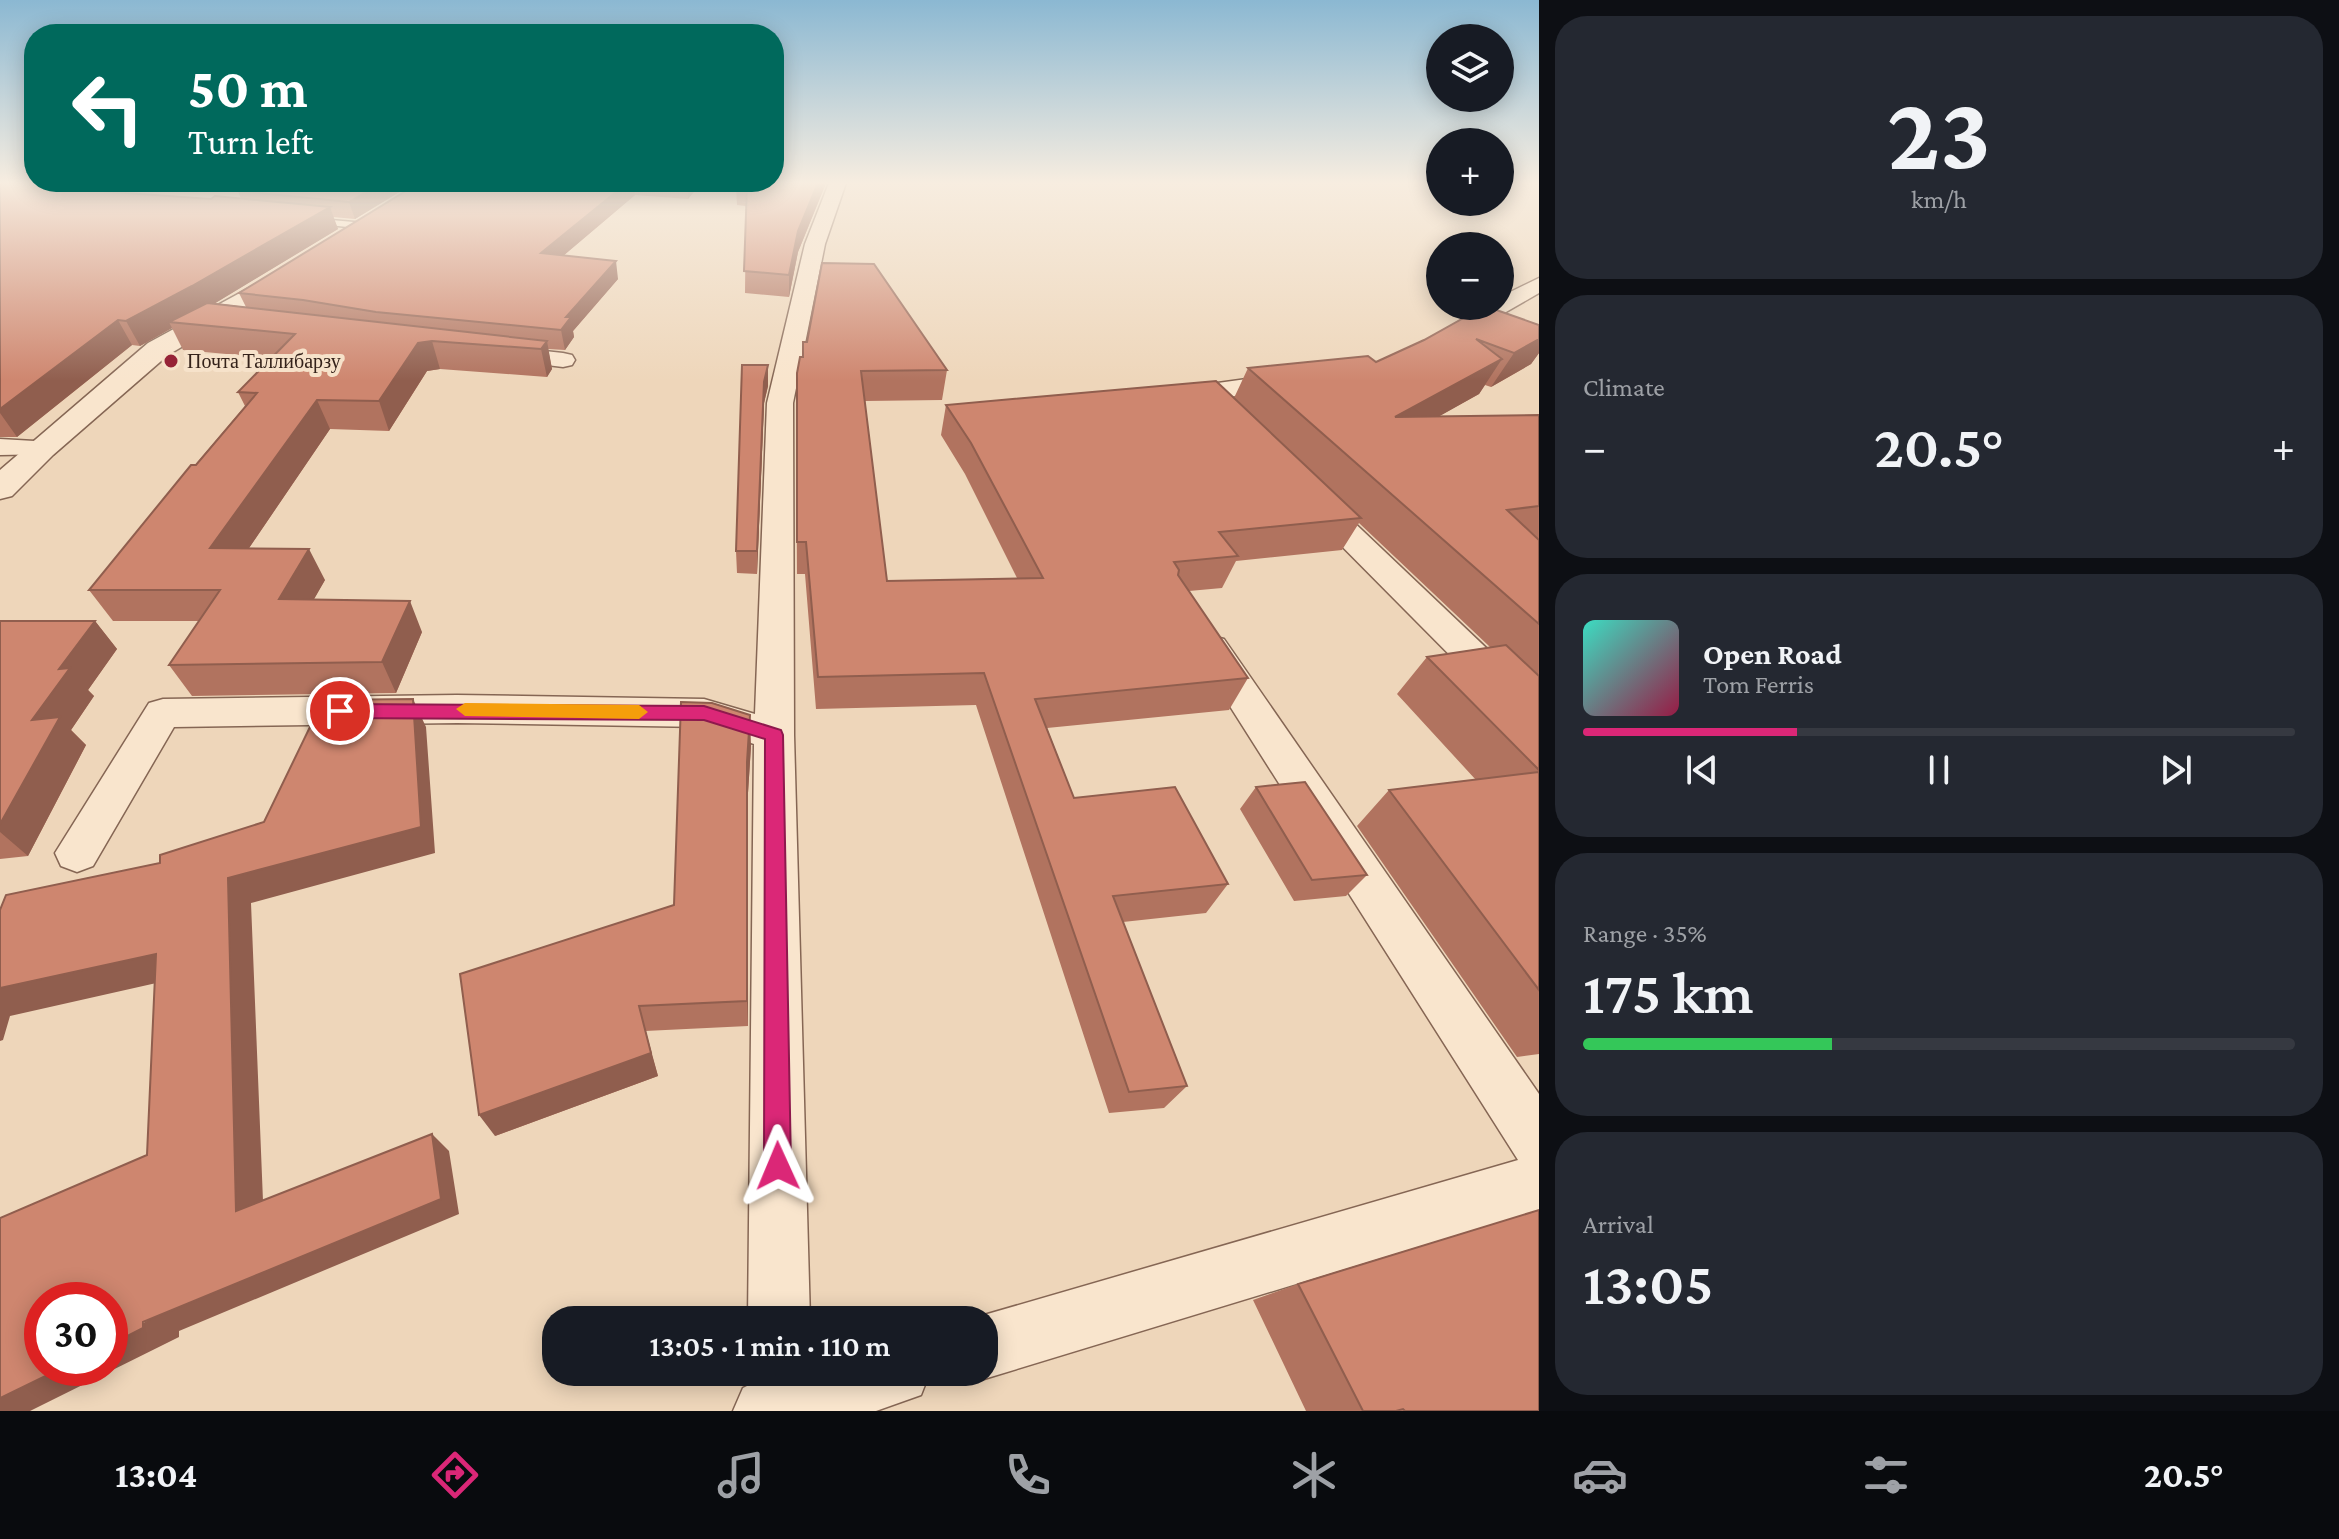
<!DOCTYPE html>
<meta charset="utf-8">
<style>
:root{--surface:#171b24;--page:#242831;--text:#f1f3f6;--muted:#9ea1a6;--line:#363941;--accent:#db2777}
body{margin:0;font-family:"Crimson Pro",serif;background:var(--page);color:var(--text);height:100vh;display:flex;flex-direction:column;font-size:30px;white-space:nowrap}
*{box-sizing:border-box;margin:0}
p{font-size:26px;color:var(--muted)}
.icon{flex:none;width:44px;height:44px;fill:none;stroke:currentColor;stroke-width:2;stroke-linecap:round;stroke-linejoin:round}
.map{position:relative;flex:1;overflow:hidden}
.sheet{display:flex;flex-direction:column;gap:16px;padding:16px;background:#0d0f14;width:800px}
.sheet>*{flex:none}
.banner{position:absolute;left:24px;top:24px;width:760px;height:168px;border-radius:32px;box-shadow:0 4px 20px #0003;background:#00695c;color:#fff;overflow:hidden}
.fabs{position:absolute;left:1426px;top:24px;display:grid;gap:16px}
.fabs a{display:grid;place-items:center;width:88px;height:88px;border-radius:50%;background:var(--surface);box-shadow:0 4px 20px #0003;font-size:40px}
.speed{position:absolute;left:24px;top:1282px;display:flex;gap:16px;font-size:40px;font-weight:700;text-align:center}
.speed>*{display:grid;place-content:center;width:104px;height:104px;border-radius:50%;background:var(--surface);box-shadow:0 4px 20px #0003;line-height:1}
.speed .limit{border:12px solid #d22;background:#fff;color:#111}
.pin{position:absolute;display:grid;place-items:center;width:68px;height:68px;color:#fff;margin:-34px;border:4px solid #fff;border-radius:50%;box-shadow:0 2px 8px #0007}
.me{position:absolute;width:88px;margin:-44px;rotate:359deg;stroke-linejoin:round;filter:drop-shadow(0 0 6px #0008)}
.turn{display:flex;align-items:center;gap:28px;height:168px;padding:0 32px;font-size:36px}
.turn .icon{width:104px;height:104px;stroke-width:2.5}
.turn b{display:block;font-size:56px;line-height:68px}
.big{font-size:60px;font-weight:600;line-height:1.1}
.sheet .tile{flex:1;display:flex;flex-direction:column;justify-content:center;gap:12px;min-width:0;padding:0 28px;border-radius:32px;background:var(--page)}
.sheet .dial{align-items:center;gap:0}
.dial b{font-size:104px;line-height:1}
.song{display:flex;align-items:center;gap:24px}
.cover{width:96px;height:96px;border-radius:12px;background:linear-gradient(135deg,hsl(170 70% 55%),hsl(340 70% 35%))}
.played{height:8px;border-radius:4px;background:linear-gradient(90deg,var(--accent) 30%,var(--line) 30%)}
.keys{display:flex;justify-content:space-around;direction:ltr}
.heat{display:flex;justify-content:space-between;align-items:center;font-size:44px;direction:ltr}
.charge{height:12px;border-radius:6px;background:linear-gradient(90deg,#34c759 35%,var(--line) 0)}
.trip{position:absolute;left:542px;top:1306px;width:456px;height:80px;border-radius:32px;background:var(--surface);box-shadow:0 4px 20px #0003;font-weight:600;line-height:80px;text-align:center}
.tabs{display:flex;height:128px;justify-content:space-around;align-items:center;background:#090b0e;color:var(--muted)}
.tabs .icon{width:56px;height:56px}
.tabs .selected{color:var(--accent)}
.tabs b{font-size:36px;color:var(--text)}
main{display:flex;flex:1;min-height:0}
.map>svg:first-child{display:block}
.lines{fill:none;stroke-linecap:round;stroke-linejoin:round}
.service-casing{stroke:#856654;stroke-width:3}
.minor-casing{stroke:#856654;stroke-width:3}
.tertiary-casing{stroke:#856654;stroke-width:3}
.service{fill:#f9e5cd;fill-rule:evenodd}
.minor{fill:#f9e5cd;fill-rule:evenodd}
.tertiary{fill:#f9e5cd;fill-rule:evenodd}
.wall{fill:#b1735f}
.shaded-wall{fill:#905e4e}
.building{fill:#ce866f;stroke:#905e4e;stroke-width:2}
.route{fill:#db2777;stroke:#8e194d;stroke-width:2}
.slow{fill:#f59e0b}
.poi-dot{fill:#962337;stroke:#f6e2ca;stroke-width:3}
.labels{text-anchor:middle;dominant-baseline:central;stroke-width:8;stroke-linejoin:round;paint-order:stroke}
.far-poi-label{font-size:20px;fill:#34221a;stroke:#f6e2ca;text-anchor:start}
</style>
<main>
<div class="map">
<svg width="1539" height="1411" viewBox="0 0 1539 1411">
<rect width="100%" height="100%" fill="#eed6ba"/>
<g class="lines">
<g class="service-casing">
<path id="service" d="M307,218L366,223L371,226L366,229L310,223Z"/>
</g>
<g class="minor-casing">
<path id="minor" d="M829,183H846L825,244L793,403L794,735L810,1320H748L754,744L703,727L457,723L174,727L93,866L77,872L61,866L55,853L149,703L163,699L457,695L704,699L755,714L767,403L805,244Z
M1539,278V293L1459,339H1443L1439,334L1484,306H1500V297Z
M498,346L563,353L572,355L575,360L572,365L563,367L490,358L486,353L490,348Z
M1291,373L1300,376L1304,381L1300,386L1223,398L1236,413L1232,419C1213,423 1201,408 1190,393L1194,388L1203,385Z
M0,439L52,442L56,448L52,454L0,455Z
M1313,491L1324,494L1539,698V736L1525,731L1302,506L1298,500L1302,494Z
M1211,636L1224,639L1539,1094V1210L984,1379L968,1372H984V1320H972L984,1315L1518,1160L1193,648L1198,639Z
M747,1372H930L921,1395L876,1411H733L743,1388L747,1386Z"/>
</g>
<g class="tertiary-casing">
<path id="tertiary" d="M295,263L303,265L307,270L303,275L168,355L53,455L12,496L0,499V470L148,343Z"/>
</g>
<use href="#service" class="service"/>
<use href="#minor" class="minor"/>
<use href="#tertiary" class="tertiary"/>
</g>
<path class="wall" d="M0,183H127L108,192L211,199H241L238,191L253,183H414L355,219L333,217L338,229L215,303L246,307L239,293L419,183H701L688,199L635,195L563,256L618,279L573,331L574,337L565,350L548,349L552,369L547,377L440,369L427,371L389,431L330,429L249,548L325,580L313,600L422,632L396,693L192,696L169,665L199,621H113L89,590L245,406L238,392L271,358L183,350L172,328L140,346L132,345L17,437H0Z
M738,183H826L798,252L789,297L745,293L746,206L737,205L736,186Z
M1539,325V353L1531,364L1491,387L1485,385L1479,394L1439,416L1539,415V1054L1517,1057L1357,826L1389,790L1476,780L1397,694L1427,657L1490,647L1359,523L1342,550L1236,561L1222,588L1189,591L1248,678L1229,710L1047,728L1074,798L1228,884L1206,913L1123,922L1187,1086L1164,1108L1109,1113L976,705L816,709L805,574H797L796,403L797,373L800,357L947,370L942,400L865,401L887,581L1017,578L965,474L941,435L946,405L1234,398L1248,368L1376,362Z
M742,365L768,386L764,403L757,574L737,573L736,551Z
M0,621H95L117,649L88,690L94,696L71,730L86,745L28,856L0,859Z
M751,746L748,793V1026L645,1031L658,1076L495,1136L674,905Z
M1256,787L1367,875L1346,896L1294,901L1240,809Z
M1298,1284L1539,1411H1306L1253,1300Z"/>
<path class="shaded-wall" d="M67,183H69L80,204L55,188Z
M97,183H127L102,194Z
M381,183H414L355,219L349,202Z
M627,183H634L635,195L544,272L541,253Z
M687,183H701L688,199Z
M818,183H826L798,252L789,297V275L798,231Z
M330,207L338,229L204,310L169,322L172,328L140,346L126,321Z
M616,261L618,279L573,331L574,337L565,350L561,330L566,317Z
M118,320L132,345L17,437L0,413V409Z
M1539,339V353L1531,364L1491,387L1514,353Z
M432,341L440,369L427,371L389,431L379,401L418,343Z
M547,341L552,369L547,377L541,349Z
M1502,359L1479,394L1374,453L1395,417Z
M768,365V386L764,403L757,574V551L764,382Z
M317,400L330,429L228,579L210,548Z
M309,549L325,580L296,631L279,599Z
M410,601L422,632L396,693L382,662Z
M95,621L117,649L88,690L94,696L71,730L86,745L28,856L0,832V824L32,720L59,669Z
M413,699L426,727L435,853L251,903L264,1226L236,1211L228,878Z
M750,715L751,746L748,793V1026L747,1001V762Z
M156,954L183,977L10,1016L3,1040L0,1041V988Z
M639,1006L658,1076L495,1136L479,1115Z
M432,1134L449,1151L459,1214L179,1331V1337L30,1411H0V1398L62,1368H110V1345Z"/>
<path class="building" d="M0,183H67L55,188L211,199L215,196L330,207L192,286L126,321L118,320L0,409Z
M253,183H381L349,202L238,191Z
M419,183H627L541,253L616,261L566,317H571L561,330L376,312L303,300L239,293Z
M738,183H818L798,231L789,275L744,271L747,186H736Z
M822,263L874,264L947,370L861,371L887,581L1043,578L971,443L946,405L1216,381L1361,518L1219,532L1238,556L1174,562L1179,570L1178,575L1248,678L1035,699L1074,798L1175,787L1228,884L1113,896L1187,1086L1129,1092L984,673L818,677L806,542H797V373L800,357H803V342H807Z
M207,303L547,341L541,349L432,341L418,343L379,401L317,400L210,548L309,549L279,599L410,601L382,662L169,665L220,590H89L191,465H196L257,393L238,392L295,334L169,322Z
M1485,306L1539,325V339L1514,353L1476,339L1502,359L1395,417L1539,415V506L1507,510L1539,540V624L1248,368L1368,356L1376,362L1424,340Z
M742,365H768L764,382L757,551H736Z
M0,621H95L59,669L70,668L32,720L60,717L0,824Z
M1506,645L1539,676V770L1427,657Z
M413,699L421,827L228,878L236,1211L432,1134L441,1199L143,1322V1328L110,1345V1300H42V1368H62L0,1398V1218L147,1155L156,954L0,988V910L6,895L160,863V855L264,822L323,700Z
M681,702L712,703L750,715L747,762V1001L639,1006L651,1053L479,1115L460,974L674,905Z
M1539,772V990L1389,790Z
M1305,782L1367,875L1312,880L1256,787Z
M1539,1210V1411H1405L1403,1409L1396,1411H1363L1298,1284Z"/>
<linearGradient id="sky" x2="0" y2="1"><stop stop-color="#8bb8d2"/><stop offset="0.48" stop-color="#f7ede0"/><stop offset="1" stop-color="#f7ede0" stop-opacity="0"/></linearGradient>
<rect width="1539" height="381" fill="url(#sky)"/>
<path class="route" d="M340,704L704,706L781,730L783,735L791,1166L787,1176L778,1179L768,1176L764,1166L765,739L704,720L340,718L330,711Z"/>
<path class="slow" d="M465,703L639,705L648,712L639,719L465,716L456,709Z"/>
<circle class="poi-dot" cx="171" cy="361" r="8"/>
<g class="labels">
<g class="far-poi-label">
<text x="187" y="361">Почта Таллибарзу</text>
</g>
</g>
</svg>
<div class="fabs">
<a><svg class="icon" aria-label="layers" viewBox="0 0 24 24"><path d="M12 4l9 5-9 5-9-5zM3 14l9 5 9-5"/></svg></a>
<a>+</a>
<a>−</a>
</div>
<div class="speed"><div class="limit">30</div></div>
<div class="pin" style="left:340px;top:711px;background:#d93025"><svg class="icon" aria-label="arrive" viewBox="0 0 24 24"><path d="M6 21V4h12l-3 4 3 4H6"/></svg></div>
<svg class="me" style="left:778px;top:1166px" viewBox="-20 -20 40 40"><path d="M0-17L14 15 0 8-14 15z" fill="#db2777" stroke="#fff" stroke-width="4"/></svg>
<div class="trip">13:05 · 1 min · 110 m</div>
<div class="banner">
<div class="turn"><svg class="icon" aria-label="left" viewBox="0 0 24 24"><path d="M17 20v-9H6M10 6l-5 5 5 5"/></svg><div><b>50 m</b>Turn left</div></div>
</div>
</div>
<section class="sheet">
<div class="tile dial"><b>23</b><p>km/h</p></div>
<div class="tile"><p>Climate</p>
<div class="heat"><a>−</a><b class="big">20.5°</b><a>+</a></div>
</div>
<div class="tile">
<div class="song"><i class="cover"></i><div><b>Open Road</b><p>Tom Ferris</p></div></div>
<div class="played"></div>
<div class="keys"><svg class="icon" aria-label="previous" viewBox="0 0 24 24"><path d="M18 5L8 12l10 7zM5 5v14"/></svg><svg class="icon" aria-label="pause" viewBox="0 0 24 24"><path d="M8 5v14M16 5v14"/></svg><svg class="icon" aria-label="next" viewBox="0 0 24 24"><path d="M6 5l10 7-10 7zM19 5v14"/></svg></div>
</div>
<div class="tile"><p>Range · 35%</p><b class="big">175 km</b><div class="charge"></div></div>
<div class="tile"><p>Arrival</p><b class="big">13:05</b></div>
</section>
</main>
<nav class="tabs">
<b>13:04</b>
<svg class="icon selected" aria-label="directions" viewBox="0 0 24 24"><path d="M12 3l9 9-9 9-9-9zM9 14v-3h6M13 9l2 2-2 2"/></svg>
<svg class="icon" aria-label="music" viewBox="0 0 24 24"><path d="M9 18V5l10-2v13"/><circle cx="6" cy="18" r="3"/><circle cx="16" cy="16" r="3"/></svg>
<svg class="icon" aria-label="phone" viewBox="0 0 24 24"><path d="M5 4h4l2 5-3 2q2 4 5 5l2-3 5 2v4C11 20 4 13 5 4z"/></svg>
<svg class="icon" aria-label="climate" viewBox="0 0 24 24"><path d="M12 3v18M4 7l16 10M4 17L20 7"/></svg>
<svg class="icon" aria-label="car" viewBox="0 0 24 24"><path d="M5 17H2v-5l4-1 3-4h7l3 4 3 1v5h-3M9 17h6M6 11h13"/><circle cx="7" cy="17" r="2"/><circle cx="17" cy="17" r="2"/></svg>
<svg class="icon" aria-label="filters" viewBox="0 0 24 24"><path d="M4 7h16M4 17h16"/><circle cx="9" cy="7" r="2"/><circle cx="15" cy="17" r="2"/></svg>
<b>20.5°</b>
</nav>
